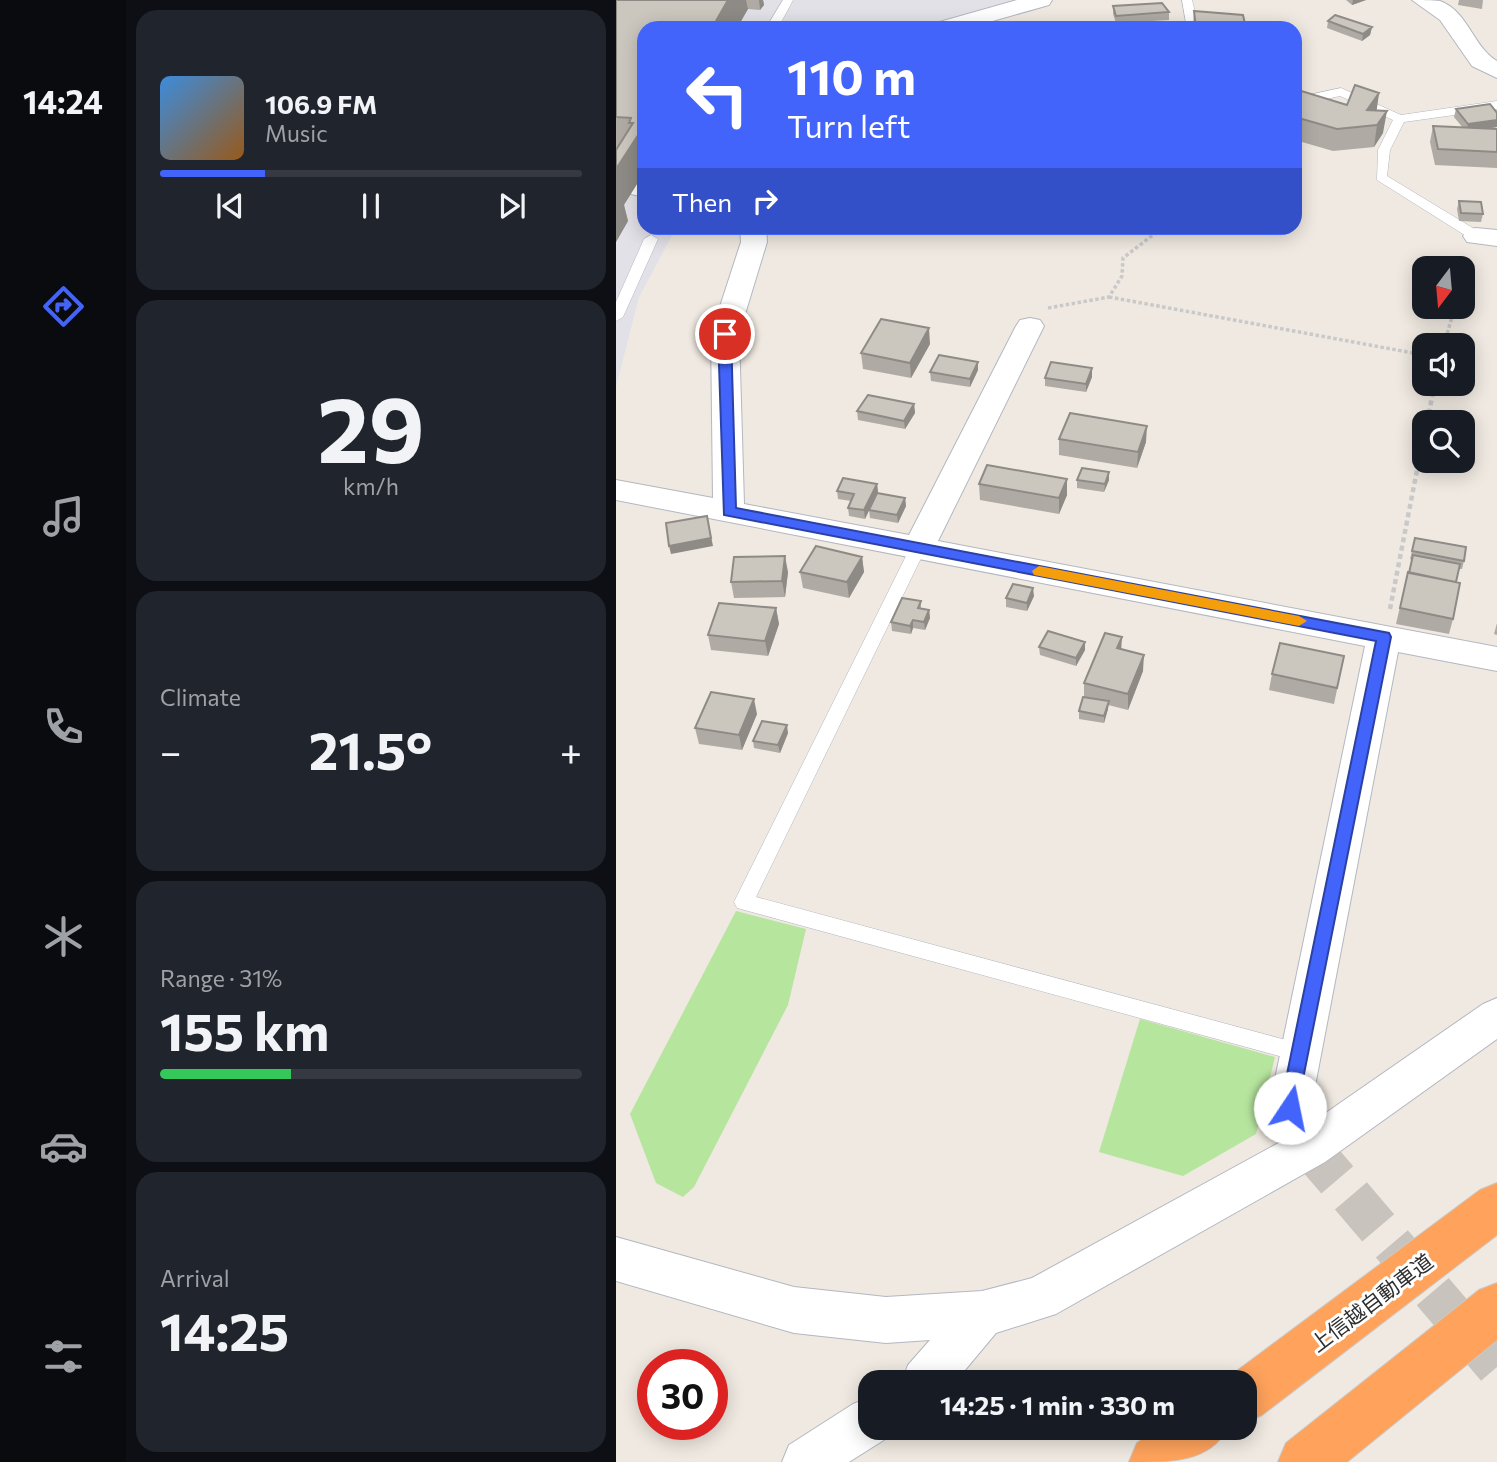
<!DOCTYPE html>
<meta charset="utf-8">
<style>
:root{--surface:#171b24;--page:#20242c;--text:#f1f3f6;--muted:#9ea1a6;--line:#363941;--accent:#4264fb}
body{margin:0;font-family:Commissioner,"Noto Sans JP",sans-serif;background:var(--page);color:var(--text);height:100vh;display:flex;flex-direction:column;font-size:26px;white-space:nowrap}
*{box-sizing:border-box;margin:0}
p{font-size:23px;color:var(--muted)}
.icon{flex:none;width:38px;height:38px;fill:none;stroke:currentColor;stroke-width:2;stroke-linecap:round;stroke-linejoin:round}
.map{position:relative;flex:1;overflow:hidden}
.drawer{display:flex;flex-direction:column;gap:10px;padding:10px;background:#0d0f14;width:490px}
.drawer>*{flex:none}
.hud{position:absolute;left:21px;top:21px;width:665px;height:214px;border-radius:21px;box-shadow:0 4px 18px #0003;background:#4264fb;color:#fff;overflow:hidden}
.needle{width:46px;rotate:196deg}
.fabs{position:absolute;left:796px;top:256px;display:grid;gap:14px}
.fabs a{display:grid;place-items:center;width:63px;height:63px;border-radius:14px;background:var(--surface);box-shadow:0 4px 18px #0003;font-size:35px}
.speed{position:absolute;left:21px;top:1349px;display:flex;gap:14px;font-size:35px;font-weight:700;text-align:center}
.speed>*{display:grid;place-content:center;width:91px;height:91px;border-radius:50%;background:var(--surface);box-shadow:0 4px 18px #0003;line-height:1}
.speed .limit{border:10px solid #d22;background:#fff;color:#111}
.pin{position:absolute;display:grid;place-items:center;width:60px;height:60px;color:#fff;margin:-30px;border:4px solid #fff;border-radius:50%;box-shadow:0 2px 7px #0007}
.me{position:absolute;width:77px;margin:-38px;rotate:11deg;stroke-linejoin:round;filter:drop-shadow(0 0 5px #0008)}
.turn{display:flex;align-items:center;gap:24px;height:147px;padding:0 35px;font-size:32px}
.turn .icon{width:91px;height:91px;stroke-width:2.5}
.turn b{display:block;font-size:49px;line-height:60px}
.then{display:flex;align-items:center;height:66px;padding:0 35px;background:#0003;gap:14px;font-size:26px}
.big{font-size:52px;font-weight:700;line-height:1.1}
.drawer .tile{flex:1;display:flex;flex-direction:column;justify-content:center;gap:10px;min-width:0;padding:0 24px;border-radius:21px;background:var(--page)}
.drawer .dial{align-items:center;gap:0}
.dial b{font-size:91px;line-height:1}
.song{display:flex;align-items:center;gap:21px}
.cover{width:84px;height:84px;border-radius:10px;background:linear-gradient(135deg,hsl(210 70% 55%),hsl(30 70% 35%))}
.played{height:7px;border-radius:4px;background:linear-gradient(90deg,var(--accent) 25%,var(--line) 25%)}
.keys{display:flex;justify-content:space-around;direction:ltr}
.heat{display:flex;justify-content:space-between;align-items:center;font-size:38px;direction:ltr}
.charge{height:10px;border-radius:5px;background:linear-gradient(90deg,#34c759 31%,var(--line) 0)}
.trip{position:absolute;left:242px;top:1370px;width:399px;height:70px;border-radius:21px;background:var(--surface);box-shadow:0 4px 18px #0003;font-weight:700;line-height:70px;text-align:center}
main{display:flex;flex:1;min-height:0}
.tab-bar{display:flex;flex-direction:column;width:126px;justify-content:space-around;align-items:center;background:#090b0e;color:var(--muted)}
.tab-bar .icon{width:49px;height:49px}
.tab-bar .on{color:var(--accent)}
.tab-bar b{font-size:32px;color:var(--text)}
.map>svg:first-child{display:block}
.industrial{fill:#e3e1e8}
.green{fill:#b6e59e}
.lines{fill:none;stroke-linecap:round;stroke-linejoin:round}
.street-tunnel{stroke:#c8c4bd;stroke-width:42;stroke-dasharray:42 21;stroke-linecap:butt}
.lane-casing{stroke:#b4b7c1;stroke-width:1}
.street-casing{stroke:#b4b7c1;stroke-width:2}
.highway-casing{stroke:#c9c9c9;stroke-width:2}
.path-far1{stroke:#c9c9c9;stroke-width:3.5;stroke-dasharray:3.5 2.5;stroke-linecap:butt}
.path{stroke:#c9c9c9;stroke-width:4.5;stroke-dasharray:5 3.5;stroke-linecap:butt}
.lane{fill:#fff;fill-rule:evenodd}
.street{fill:#fff;fill-rule:evenodd}
.highway{fill:#ffa35c;fill-rule:evenodd}
.wall{fill:#afaba4}
.shaded-wall{fill:#8e8b86}
.building{fill:#cbc7bf;stroke:#8e8b86;stroke-width:2}
.route{fill:#4264fb;stroke:#2b41a3;stroke-width:2}
.slow{fill:#f59e0b}
.labels{text-anchor:middle;dominant-baseline:central;stroke-width:6;stroke-linejoin:round;paint-order:stroke}
.near-street-label{font-size:21px;fill:#2e2e2e;stroke:#fff}
</style>
<main>
<nav class="tab-bar">
<b>14:24</b>
<svg class="icon on" aria-label="directions" viewBox="0 0 24 24"><path d="M12 3l9 9-9 9-9-9zM9 14v-3h6M13 9l2 2-2 2"/></svg>
<svg class="icon" aria-label="music" viewBox="0 0 24 24"><path d="M9 18V5l10-2v13"/><circle cx="6" cy="18" r="3"/><circle cx="16" cy="16" r="3"/></svg>
<svg class="icon" aria-label="phone" viewBox="0 0 24 24"><path d="M5 4h4l2 5-3 2q2 4 5 5l2-3 5 2v4C11 20 4 13 5 4z"/></svg>
<svg class="icon" aria-label="climate" viewBox="0 0 24 24"><path d="M12 3v18M4 7l16 10M4 17L20 7"/></svg>
<svg class="icon" aria-label="car" viewBox="0 0 24 24"><path d="M5 17H2v-5l4-1 3-4h7l3 4 3 1v5h-3M9 17h6M6 11h13"/><circle cx="7" cy="17" r="2"/><circle cx="17" cy="17" r="2"/></svg>
<svg class="icon" aria-label="filters" viewBox="0 0 24 24"><path d="M4 7h16M4 17h16"/><circle cx="9" cy="7" r="2"/><circle cx="15" cy="17" r="2"/></svg>
</nav>
<section class="drawer">
<div class="tile">
<div class="song"><i class="cover"></i><div><b>106.9 FM</b><p>Music</p></div></div>
<div class="played"></div>
<div class="keys"><svg class="icon" aria-label="previous" viewBox="0 0 24 24"><path d="M18 5L8 12l10 7zM5 5v14"/></svg><svg class="icon" aria-label="pause" viewBox="0 0 24 24"><path d="M8 5v14M16 5v14"/></svg><svg class="icon" aria-label="next" viewBox="0 0 24 24"><path d="M6 5l10 7-10 7zM19 5v14"/></svg></div>
</div>
<div class="tile dial"><b>29</b><p>km/h</p></div>
<div class="tile"><p>Climate</p>
<div class="heat"><a>−</a><b class="big">21.5°</b><a>+</a></div>
</div>
<div class="tile"><p>Range · 31%</p><b class="big">155 km</b><div class="charge"></div></div>
<div class="tile"><p>Arrival</p><b class="big">14:25</b></div>
</section>
<div class="map">
<svg width="881" height="1462" viewBox="0 0 881 1462">
<rect width="100%" height="100%" fill="#efe9e1"/>
<path class="industrial" d="M0,0H404L307,28H28V228H60L23,297L0,387Z"/>
<path class="green" d="M120,911L190,929L172,1005L78,1187L67,1197L40,1183L14,1114Z
M524,1019L659,1057L640,1134L567,1176L483,1152Z"/>
<g class="lines">
<path class="street-tunnel" d="M694,1148L881,1367"/>
<g class="lane-casing">
<path id="lane" d="M167,0H177L162,28H150Z
M566,0H576L583,28H571Z
M725,88L785,115L881,101V109L788,122L774,150L771,176L865,233V239H855L761,180L762,150L777,120L724,96L679,106V98Z
M35,235L42,239L7,317L0,321V302L28,239Z
M302,543L310,548L140,897L685,1044L692,1047L695,1053L692,1059L685,1062L121,908L118,902L294,548Z"/>
</g>
<g class="street-casing">
<path id="street" d="M401,0H436L433,5L352,28H317L320,23Z
M796,0C805,0 816,0 824,1C852,11 857,47 881,61V78L856,66L824,20Z
M20,180L28,181V197L11,193L7,188L11,183Z
M124,228H150L151,242L123,334L128,504L293,535L400,326L404,320L414,318L424,320L428,326L322,541L881,647V671L782,652L695,1107L701,1119L867,1004L881,998V1039L709,1162L440,1314L380,1333L339,1382H286L292,1365L314,1340L270,1343L178,1333L0,1281V1237L178,1287L270,1297L366,1291L416,1278L668,1140L653,1108L749,646L0,500V480L97,498L95,334L125,242Z
M860,228L881,230V246L851,242L847,236L851,230Z
M254,1397V1428H275L271,1438L233,1462H166L173,1445L237,1404Z"/>
</g>
<g class="highway-casing">
<path id="highway" d="M881,1183V1235L646,1415L628,1423V1382H608L610,1379L864,1190Z
M881,1283V1340L731,1462H662L670,1443L863,1290Z
M542,1428H612C593,1462 557,1462 513,1462L521,1443Z"/>
</g>
<path class="path-far1" d="M847,279L853,260
M493,297L808,355
M432,308L493,297L506,276L507,258L546,228
M828,345L839,306"/>
<path class="path" d="M811,422L819,383
M774,609L808,434"/>
<use href="#lane" class="lane"/>
<use href="#street" class="street"/>
<use href="#highway" class="highway"/>
</g>
<path class="wall" d="M0,0H147L148,5L144,10L132,9L121,28H28L8,205L12,221L0,242Z
M730,0H750L736,5Z
M843,0H867L866,9L842,5Z
M497,6L553,12V20L500,23L497,14Z
M578,11L630,28H577Z
M712,21L756,27L754,35L746,41L711,28Z
M679,89L731,105L763,93L760,111L767,133L758,147L717,151L679,140Z
M840,109L881,127L870,129H881V168L819,165L814,142L817,126L847,128L838,117Z
M843,201L867,214L865,222L843,221L841,209Z
M314,344L295,378L247,369L245,353Z
M362,362V370L354,387L315,381L314,372Z
M476,368V377L470,392L429,386V378Z
M298,404L299,413L289,429L242,420L241,411Z
M443,439L530,442L521,468L443,455Z
M461,480H493L488,492L461,488Z
M261,484L262,493L289,498L290,506L282,523L254,518L253,510L249,519L233,516L232,508L235,501L222,499L221,491Z
M363,484L451,495L443,514L364,500Z
M799,538L848,561L846,569H843L840,582L837,619L833,634L780,624L792,572L793,573L796,560L794,559Z
M246,557L248,572L233,598L187,588L184,572Z
M172,572L169,597L118,598L115,582Z
M418,596L411,611L390,607V598Z
M305,601V609L313,610L314,618L309,630L297,628L295,634L276,631L275,622Z
M160,608L163,624L152,656L95,650L92,635Z
M881,623V635L878,634Z
M469,642V650L460,666L424,655L423,647Z
M505,649L527,671L512,710L492,705V709L488,723L463,719V711L468,697V683Z
M728,656L718,704L653,690L656,674Z
M141,714L126,750L83,744L79,728Z
M172,733L164,753L138,748L137,741Z"/>
<path class="shaded-wall" d="M112,0H130L132,9L121,28H96Z
M143,0H147L148,5L144,10Z
M737,0H750L736,5Z
M756,27L754,35L746,41L747,34Z
M763,93L760,115L751,110Z
M771,111L767,133L758,147L761,125Z
M881,120V127L850,132L852,124Z
M28,126V173L8,205L12,221L0,242V169Z
M313,328L314,344L295,378L294,363Z
M362,362V370L354,387V379Z
M476,368V377L470,392V384Z
M298,404L299,413L289,429L288,421Z
M531,426L530,442L521,468L522,452Z
M493,472V480L488,492L489,484Z
M451,479V495L443,514V498Z
M261,484L262,492L249,519L248,510Z
M289,498L290,506L282,523L281,515Z
M91,516L97,546L55,554L53,546Z
M169,556L172,572L169,597L166,581Z
M246,557L248,572L233,598L231,582Z
M417,588L418,596L411,611V603Z
M160,608L163,624L152,656L149,641Z
M313,610L314,618L309,630L308,622Z
M297,620V628L295,634L294,626Z
M506,637L505,653L501,648Z
M469,642V650L460,666V658Z
M528,655L527,671L512,710V694Z
M138,699L141,714L126,750L123,735Z
M493,701L492,709L488,723V716Z
M171,725L172,733L164,753L162,745Z"/>
<path class="building" d="M0,0H112L96,28H28V126L0,169V150L17,123H13L15,118L0,117Z
M546,3L553,12L500,16L497,6Z
M578,11L627,15L630,28H580Z
M719,15L756,27L747,34L712,21Z
M739,85L763,93L751,110L771,111L761,125L721,129L679,117V89L731,105Z
M874,104L881,113V120L852,124L840,109Z
M817,126L881,129V152L822,149Z
M843,201L865,202L867,214L845,213Z
M265,319L313,328L294,363L245,353Z
M323,355L362,362L354,379L314,372Z
M435,362L476,368L470,384L429,378Z
M252,395L298,404L288,421L241,411Z
M454,413L531,426L522,452L443,439Z
M371,465L451,479L443,498L363,484Z
M466,468L493,472L489,484L461,480Z
M227,478L261,484L248,510L232,508L238,494L221,491Z
M261,493L289,498L281,515L253,510Z
M91,516L95,538L53,546L50,523Z
M799,538L850,547L848,561L796,551Z
M200,546L246,557L231,582L184,572Z
M797,555L844,564L840,582L793,573Z
M169,556L166,581L115,582L118,557Z
M792,572L844,583L837,619L784,608Z
M397,584L417,588L411,603L390,598Z
M286,598L305,601L302,608L313,610L308,622L297,620L294,626L275,622Z
M103,603L160,608L149,641L92,635Z
M432,631L469,642L460,658L423,647Z
M489,633L506,637L501,648L528,655L512,694L468,683Z
M664,643L728,656L721,688L656,674Z
M95,692L138,699L123,735L79,728Z
M467,697L493,701L488,716L463,711Z
M146,721L171,725L162,745L137,741Z"/>
<path class="route" d="M109,330L115,334L120,508L773,633L775,637L680,1114L674,1116L667,1114L664,1108L760,641L108,515L102,334Z"/>
<path class="slow" d="M423,566L683,616L691,621L683,626L418,575L416,571Z"/>
<g class="labels">
<g class="near-street-label">
<text transform="translate(755 1302) rotate(-37)">上信越自動車道</text>
</g>
</g>
</svg>
<div class="fabs">
<a><svg class="needle" viewBox="-14 -14 28 28"><path d="M0-13l5 13h-10z" fill="#e53935"/><path d="M0 13l5-13h-10z" fill="#9ea1a6"/></svg></a>
<a><svg class="icon" aria-label="sound" viewBox="0 0 24 24"><path d="M4 9h4l5-4v14l-5-4H4zM17 9q2 3 0 6"/></svg></a>
<a><svg class="icon" aria-label="search" viewBox="0 0 24 24"><circle cx="10" cy="10" r="6"/><path d="M15 15l6 6"/></svg></a>
</div>
<div class="speed"><div class="limit">30</div></div>
<div class="pin" style="left:109px;top:334px;background:#d93025"><svg class="icon" aria-label="arrive" viewBox="0 0 24 24"><path d="M6 21V4h12l-3 4 3 4H6"/></svg></div>
<svg class="me" style="left:674px;top:1108px" viewBox="-20 -20 40 40"><circle r="19" fill="#fff"/><path d="M0-13L10 11 0 6-10 11z" fill="#4264fb"/></svg>
<div class="trip">14:25 · 1 min · 330 m</div>
<div class="hud">
<div class="turn"><svg class="icon" aria-label="left" viewBox="0 0 24 24"><path d="M17 20v-9H6M10 6l-5 5 5 5"/></svg><div><b>110 m</b>Turn left</div></div>
<div class="then">Then<svg class="icon" aria-label="right" viewBox="0 0 24 24"><path d="M7 20v-9h11M14 6l5 5-5 5"/></svg></div>
</div>
</div>
</main>
